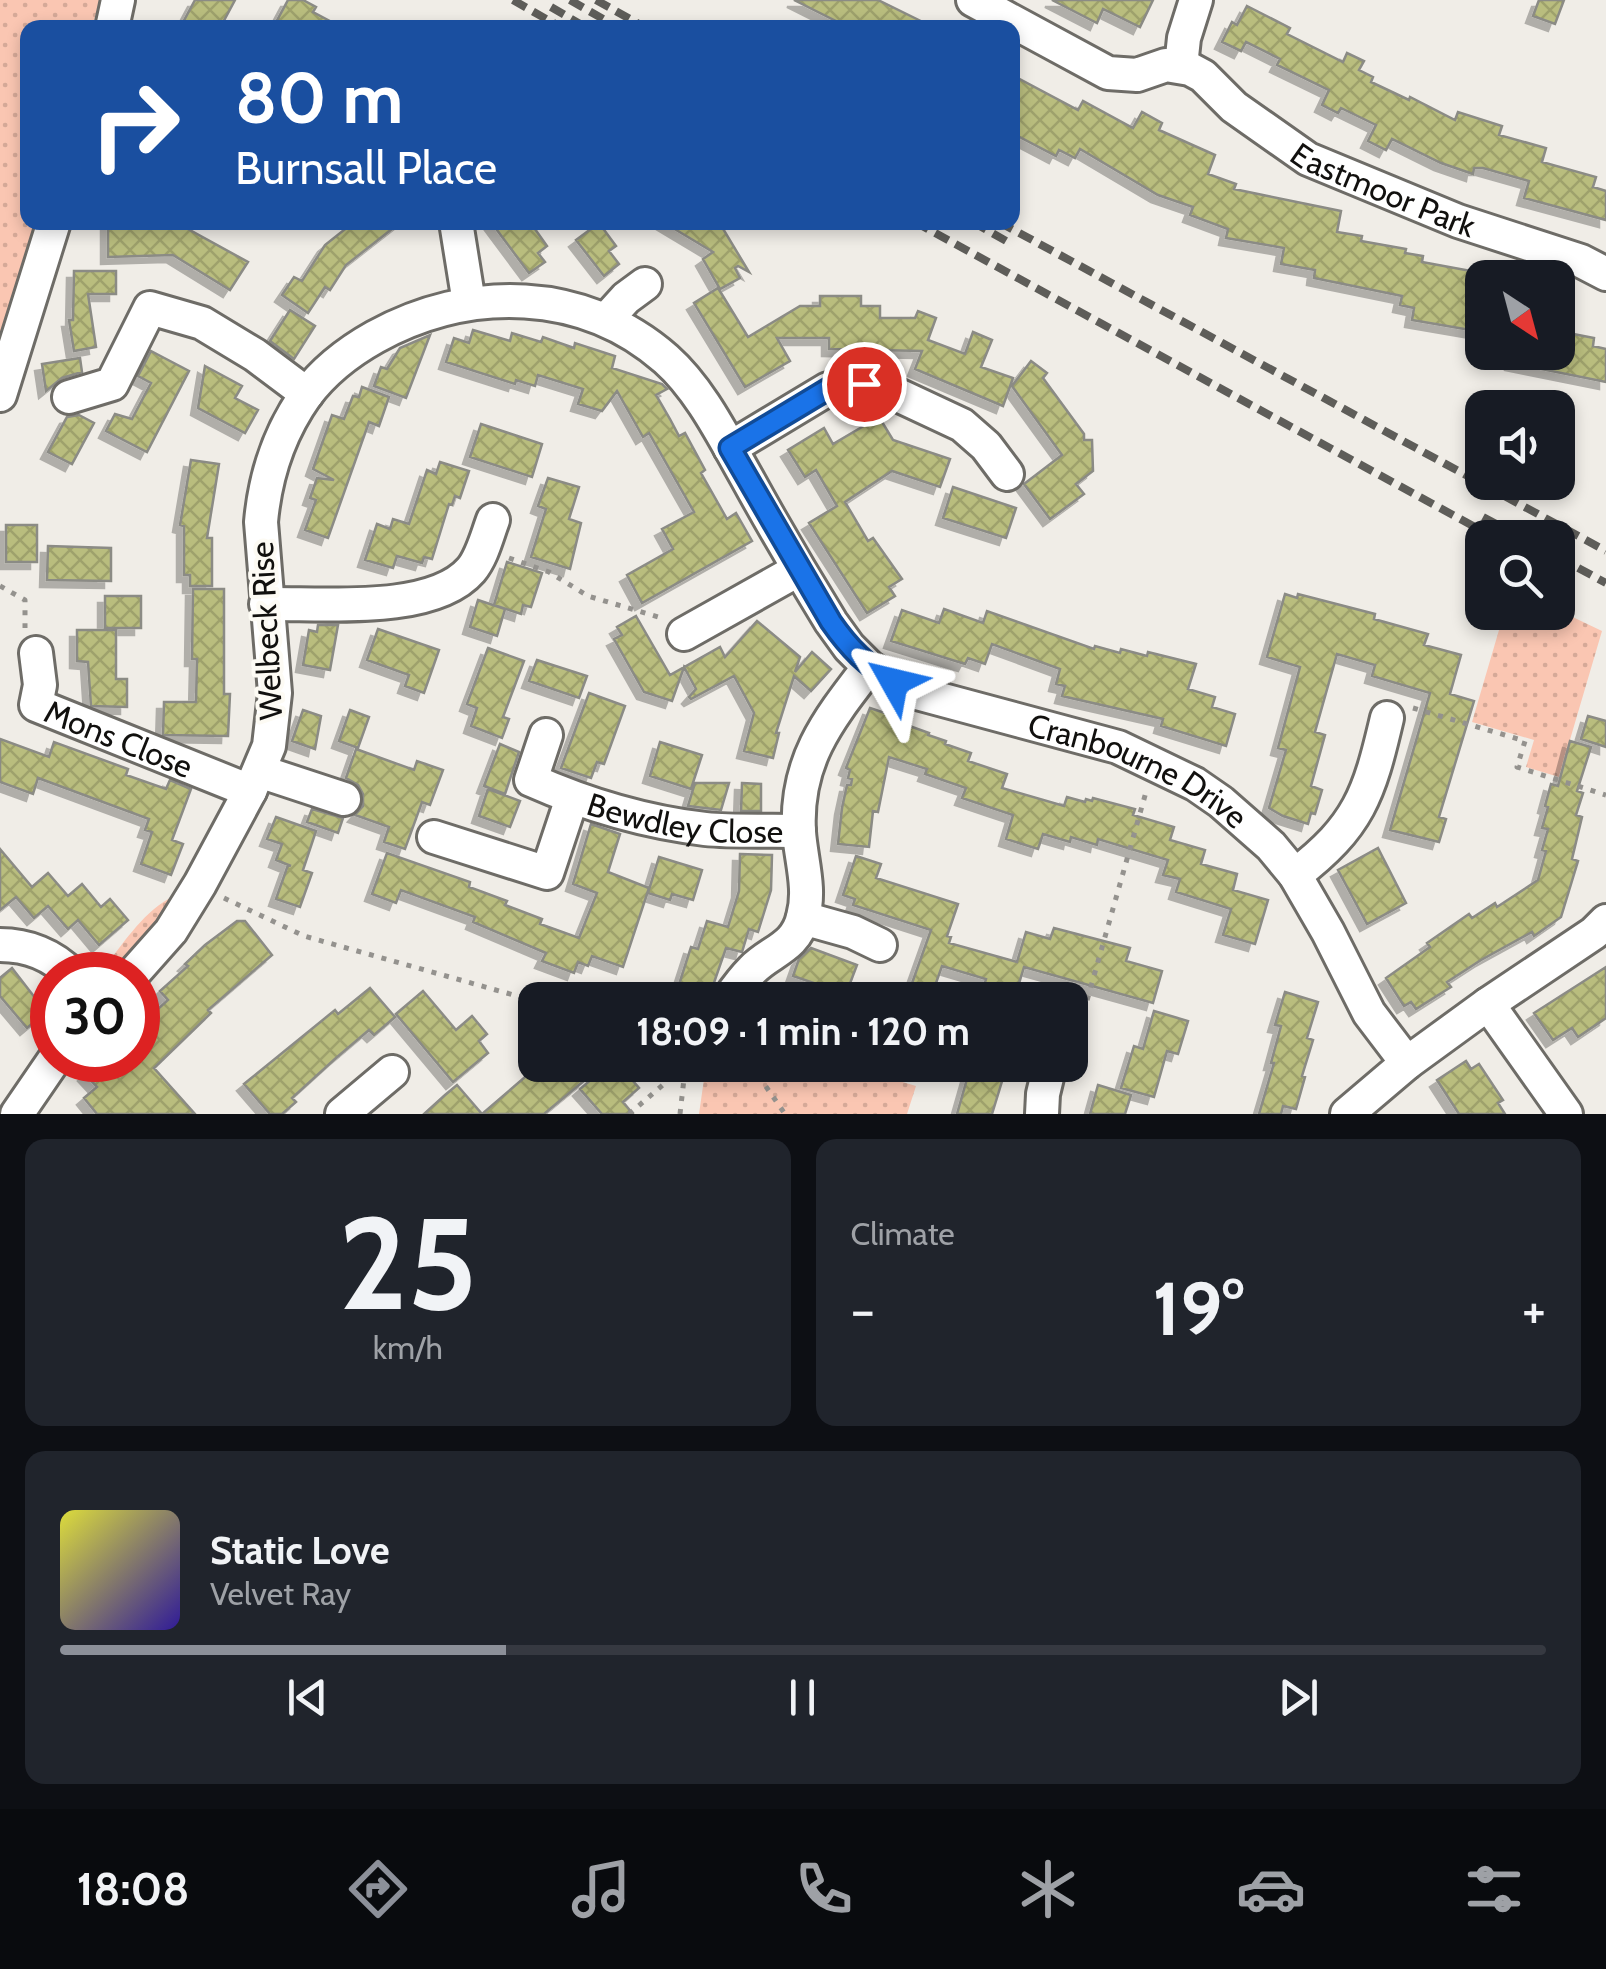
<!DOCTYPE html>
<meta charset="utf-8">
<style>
:root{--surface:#171b24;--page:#20242c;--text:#f1f3f6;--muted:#9ea1a6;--line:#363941;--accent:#8c9099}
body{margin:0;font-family:Cabin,sans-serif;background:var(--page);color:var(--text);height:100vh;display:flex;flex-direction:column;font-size:38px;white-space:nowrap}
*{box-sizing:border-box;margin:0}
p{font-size:32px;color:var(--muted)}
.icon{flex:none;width:55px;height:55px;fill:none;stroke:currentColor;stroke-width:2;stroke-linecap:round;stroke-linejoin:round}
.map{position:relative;height:1114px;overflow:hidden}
.panel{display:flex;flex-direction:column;gap:25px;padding:25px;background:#0d0f14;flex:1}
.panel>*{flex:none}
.guide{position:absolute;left:20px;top:20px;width:1000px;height:210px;border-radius:20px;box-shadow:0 5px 15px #0003;background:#1a4fa0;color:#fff;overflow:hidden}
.needle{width:65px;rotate:144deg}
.tools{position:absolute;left:1465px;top:260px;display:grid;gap:20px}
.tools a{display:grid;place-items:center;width:110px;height:110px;border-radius:20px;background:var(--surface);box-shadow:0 5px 15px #0003;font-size:50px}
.speed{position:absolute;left:30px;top:952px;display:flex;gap:20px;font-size:50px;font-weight:700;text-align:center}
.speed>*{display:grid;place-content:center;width:130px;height:130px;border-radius:50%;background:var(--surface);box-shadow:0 5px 15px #0003;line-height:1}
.speed .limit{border:15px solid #d22;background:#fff;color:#111}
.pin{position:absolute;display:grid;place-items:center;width:85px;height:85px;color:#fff;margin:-42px;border:5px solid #fff;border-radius:50%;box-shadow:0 2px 10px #0007}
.me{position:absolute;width:110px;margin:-55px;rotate:307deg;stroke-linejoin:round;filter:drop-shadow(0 0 8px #0008)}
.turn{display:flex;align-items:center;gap:35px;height:210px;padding:0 50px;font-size:45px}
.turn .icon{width:130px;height:130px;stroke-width:2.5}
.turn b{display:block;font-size:70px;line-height:85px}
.big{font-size:75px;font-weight:800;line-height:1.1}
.panel .card{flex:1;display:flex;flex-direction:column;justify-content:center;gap:15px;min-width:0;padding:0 35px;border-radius:20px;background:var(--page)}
.panel .dial{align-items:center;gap:0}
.dial b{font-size:130px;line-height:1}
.song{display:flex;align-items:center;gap:30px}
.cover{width:120px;height:120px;border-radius:15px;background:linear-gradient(135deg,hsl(60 70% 55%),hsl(250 70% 35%))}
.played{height:10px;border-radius:5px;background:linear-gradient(90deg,var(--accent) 30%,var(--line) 30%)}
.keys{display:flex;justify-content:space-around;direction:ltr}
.heat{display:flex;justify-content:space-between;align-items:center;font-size:55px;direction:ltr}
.panel .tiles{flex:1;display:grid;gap:25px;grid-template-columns:1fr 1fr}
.card:last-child{grid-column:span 2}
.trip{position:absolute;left:518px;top:982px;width:570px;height:100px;border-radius:20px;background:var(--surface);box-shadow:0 5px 15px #0003;font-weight:800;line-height:100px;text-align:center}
.menu{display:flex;height:160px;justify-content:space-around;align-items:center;background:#090b0e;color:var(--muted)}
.menu .icon{width:70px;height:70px}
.menu .current{color:var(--accent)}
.menu b{font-size:45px;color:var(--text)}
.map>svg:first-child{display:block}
.green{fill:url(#green-dots)}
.building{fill:url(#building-cross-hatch);stroke:#8b8b85;stroke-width:2.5;filter:url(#shadow)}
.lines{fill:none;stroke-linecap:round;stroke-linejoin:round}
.minor-casing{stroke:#6e6c67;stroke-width:38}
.path{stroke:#94928e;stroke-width:5;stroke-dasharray:5 8;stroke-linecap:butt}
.minor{stroke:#fff;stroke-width:32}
.rail{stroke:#5e5d59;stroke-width:8;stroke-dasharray:15 8;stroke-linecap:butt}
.route-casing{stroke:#114b97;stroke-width:25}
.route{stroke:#1a73e8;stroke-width:18}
.labels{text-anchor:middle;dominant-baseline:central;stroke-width:8;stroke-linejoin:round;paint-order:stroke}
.street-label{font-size:32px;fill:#11100e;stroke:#fdfbf4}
</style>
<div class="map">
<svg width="1606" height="1114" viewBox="0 0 1606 1114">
<defs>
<pattern id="green-dots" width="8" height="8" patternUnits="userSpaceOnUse" patternTransform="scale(2.5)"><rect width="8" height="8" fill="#fac6b2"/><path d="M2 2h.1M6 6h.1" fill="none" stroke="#d5a998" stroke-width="1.8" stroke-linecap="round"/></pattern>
<pattern id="building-cross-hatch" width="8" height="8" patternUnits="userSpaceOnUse" patternTransform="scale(2.5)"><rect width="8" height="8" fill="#b9bd7e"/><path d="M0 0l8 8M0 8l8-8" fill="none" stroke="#9ea16c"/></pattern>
<filter id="shadow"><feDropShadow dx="-7" dy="7" stdDeviation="0" flood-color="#0004"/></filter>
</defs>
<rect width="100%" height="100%" fill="#f0ede7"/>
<path class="green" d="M0,0H100L92,27L28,28V222L35,223L0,342Z
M1558,610L1602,631L1559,777L1526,767L1534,740L1472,722L1504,613Z
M180,893L123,970L113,973L110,960C131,933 148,907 180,893Z
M706,1065H846L916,1086L907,1114H699Z"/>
<path class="building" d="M195,0H235L220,28H180Z
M288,0H303L316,7L313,12L343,28H273Z
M794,0H878L935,28H850Z
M1052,0H1153L1140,27L1103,9L1097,23Z
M1539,0H1564L1555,24L1533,16Z
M1247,6L1290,28L1287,34L1343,62L1347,53L1364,61L1359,70L1373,77L1371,82L1409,100L1410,97L1455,120L1458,112L1502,126L1499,135L1546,148L1542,162L1596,177L1593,187L1606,191V220L1524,198L1529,181L1483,168H1474L1473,174L1441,163L1392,139L1386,150L1368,141L1376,125L1341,108L1338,113L1322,105L1329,90L1277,65L1280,59L1246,42L1241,51L1222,42L1232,22L1237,25Z
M1012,75L1078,110L1083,101L1133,128L1142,112L1162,123L1159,130L1215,155L1208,174L1236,184L1234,189L1341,211L1337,232L1362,236L1361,241L1406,249L1405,253L1423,256L1422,262L1482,273V332L1412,320L1414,308L1400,305L1402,296L1314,278L1315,270L1281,264L1284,248L1226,238L1228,229L1190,215L1193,207L1158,195L1080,149L1075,158L1059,150L1056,156L1012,133Z
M354,222H401L346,265L330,290L325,287L308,313L282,295L294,277L302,281L325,245Z
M491,222H530L547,246L538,253L545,262L529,273Z
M663,222H719L749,272L738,266L735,268L740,278L720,289L703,259L713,252Z
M108,223H177L248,262L230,290L173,255L108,257Z
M599,223L616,246L609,251L619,264L604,276L576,240Z
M74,271H116V294H88L96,347L74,351L69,320H73Z
M718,288L748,337L800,306H820V296H861V306H880V318H915L918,311L936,318L928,340L965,354L973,332L992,340L981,367L1013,378L1003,406L915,369L922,351L829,349V338H777L790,361L745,387L694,303Z
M290,310L315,326L294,359L270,341Z
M473,330L510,341L512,333L541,342L543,337L574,348L575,343L615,356L612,368L662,384L667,389L656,395L670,419L679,436L685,433L705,470L701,473L727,519L736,513L752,541L642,603L627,575L673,549L662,529L694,512L649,433L643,437L617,391L602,411L578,404L583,389L538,375L535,386L516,380L515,384L446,362L454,338L469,343Z
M1558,331L1594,338L1593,346L1606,349V382L1512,363L1513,352H1558Z
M430,335L406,398L374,386L381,367L387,369L400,348Z
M151,351L189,371L147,452L106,431L115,414L132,419L151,383L138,376Z
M80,358L82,372L62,378L46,391L42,364Z
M1031,361L1047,373L1043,378L1084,434V440H1092L1093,471L1076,484L1084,494L1050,519L1024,484L1062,455L1012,386Z
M205,366L242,386L235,398L258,410L245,433L198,408Z
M362,387L389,397L379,426L369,422L328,538L305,530L316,500L310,498L317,478L334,480L313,469L332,415L344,419L353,396L359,397Z
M79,415L94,423L72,464L48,452L67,417Z
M879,417L893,440L950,459L940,487L892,471L845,502L868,541L873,538L902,579L889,587L895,596L867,613L809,523L837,506L816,470L805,477L788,450L824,428L833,444Z
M481,424L542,444L532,477L470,457Z
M191,460L219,464L207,538H212V586H190V575H184V526L180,525Z
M440,462L469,471L460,498L455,496L452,505L449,504L432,559L424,557L422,563L397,556L393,568L365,560L377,524L390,529L393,519L409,524L427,470L436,474Z
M548,478L579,487L569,519L581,523L570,569L531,557L546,509L538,506Z
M953,487L1016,508L1006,538L943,518Z
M6,525H37V562H6Z
M48,546L111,548V581L47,580Z
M507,562L542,573L531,607L523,605L521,614L494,605Z
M193,589H224V694H230L228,736L163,735L164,702H196L197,659H192Z
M1285,594L1297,598L1298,594L1375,614L1374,619L1428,634L1424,645L1461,655L1450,694L1474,701L1439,817L1446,819L1439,842L1390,830L1430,693L1372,676L1375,665L1337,654L1315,732L1325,735L1311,786L1322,790L1315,814L1311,813L1308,824L1283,816L1269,808L1286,750L1278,748L1300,667L1267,657Z
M105,596H141V628H105Z
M478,600L505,609L497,636L470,627Z
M944,609L983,623L987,611L1094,649L1095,646L1120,653L1121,649L1147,656L1148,652L1196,664L1188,689L1215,697L1212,707L1235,714L1226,746L1161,726L1163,719L1062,696L1065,686L1056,684L1060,669L992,644L985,664L968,658L965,664L891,641L902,610L939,623Z
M636,616L670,675L720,647L725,657L757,621L800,657L795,672L812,652L831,669L811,691L794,676L776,733H779L773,758L744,751L754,713L734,676L691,699L689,697L696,689L684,667L672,701L644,692L614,639L622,635L617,627Z
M318,625H338L330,670L303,665L309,630L317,632Z
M378,629L439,650L424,693L405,686L409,675L367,660Z
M77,630H116V679H127V707L91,706L88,662L77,661Z
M488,648L524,661L503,717L509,719L502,738L471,726L477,708L467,704Z
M537,660L587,676L579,698L529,681Z
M589,693L625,706L604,764L597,762L591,778L561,768Z
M870,708L891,715L890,719L929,733L928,735L946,741L945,744L971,753L968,761L1007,774L1002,788L1064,806L1067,797L1085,802L1086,799L1092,801L1093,798L1135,809L1133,815L1174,827L1170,840L1205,850L1201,864L1237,874L1233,890L1268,900L1255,944L1223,935L1231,909L1176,892L1180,879L1163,875L1168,860L1098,839L1097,845L1071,837L1070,842L1043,834L1038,849L1006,839L1013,815L962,798L966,788L925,774L927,769L889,757L878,812L873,811L869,847L838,844L842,808L847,785H851L852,779L848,778L850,770L846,768Z
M303,710L321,716L315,749L292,741Z
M350,710L369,717L358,748L339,741Z
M1588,716L1606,721V747L1581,739Z
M0,739L49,757L54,742L128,769L126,775L166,789L170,780L191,789L172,840L183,844L171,875L141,864L152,832L145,830L149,819L38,778L33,794L0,782Z
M1570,741L1591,747L1577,791L1583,793L1576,815L1582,817L1572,859L1578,861L1561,917L1534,936L1532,932L1481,960L1447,982L1451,987L1416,1009L1411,1002L1404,1006L1386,978L1430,947L1427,943L1469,914L1472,918L1495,903L1497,907L1538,880L1546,851L1542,850L1548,829L1542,828L1548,807L1545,806L1551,784L1558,786Z
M660,742L702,755L691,789L650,776Z
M500,744L519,752L505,794L484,786Z
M356,749L414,770L417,761L443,770L430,805L422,802L405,849L384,842L389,827L355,815L363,806V794L358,785L346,778Z
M695,783H729L721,810L688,806Z
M742,783L761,784V811H741Z
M488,789L520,801L510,827L479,816Z
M312,809L343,818L338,833L307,822Z
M276,817L316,831L303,870L312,873L300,907L276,899L288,865L291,866L276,860L282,844L267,839Z
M591,824L620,834L608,872L649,888L623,967L592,956L588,966L578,962L574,973L542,961L546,953L473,922L475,917L401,890L396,903L372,894L387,853L470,882L469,887L507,901L505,905L542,919L540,924L579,938L597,893L573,884Z
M1378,848L1406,903L1367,924L1338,870Z
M0,849L32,887L48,873L68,896L82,884L101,907L110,899L128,920L99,945L78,920L68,929L48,906L34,918L16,897L0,910Z
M740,854L772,855L771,890L758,932L749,929L742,952L726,948L708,1000H674L691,947L698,949L707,921L728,927L739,891Z
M856,856L881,864L876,878L958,904L947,936L951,937L949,943L1017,962L1026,932L1050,939L1054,928L1130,948L1126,961L1162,971L1153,1003L1024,967L1014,1000H980L986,979L942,966L930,1000H906L931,930L853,905L855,899L843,895Z
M659,857L702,870L693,900L672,894L670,900L648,893Z
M237,921H245L272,955L208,1010L211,1013L154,1068L195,1114H97L84,1098L97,1087L85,1074L101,1060H138V1027L168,1000L160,991L188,966L185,964L205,945Z
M811,948L857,965L846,994L793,976L799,959Z
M1606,967V1018L1578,1037L1572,1028L1553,1040L1534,1013Z
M12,968L46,1012L27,1028L0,996V978Z
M370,988L395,1017L374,1035L369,1030L336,1058L292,1098L296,1102L282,1114H270L244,1084L335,1010L338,1014Z
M423,991L456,1030L472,1016L487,1034L479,1041L488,1053L453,1082L396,1014Z
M1285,992L1318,1002L1307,1038L1313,1040L1302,1076L1305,1077L1296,1109L1283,1106L1281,1114H1259L1274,1063H1271L1281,1026L1275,1025Z
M1154,1011L1188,1021L1178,1054L1167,1051L1154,1097L1121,1088L1134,1046L1143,1049Z
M1466,1061L1471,1069L1479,1064L1503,1100L1498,1103L1505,1114H1459L1437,1080Z
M539,1065H573L585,1080L544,1114H482Z
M608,1065H619L639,1088L623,1102L633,1114H602L580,1089Z
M971,1065H1007L992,1114H957Z
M457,1085L482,1114H424L445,1095Z
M1098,1085L1131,1095L1125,1114H1090Z"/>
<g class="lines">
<g class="minor-casing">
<g id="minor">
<path id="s1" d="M973,0L1108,73L1137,75L1166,65L1190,69L1203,76L1234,107L1308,159L1458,221L1581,261L1606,274"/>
<path d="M112,28L118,0"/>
<path d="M1181,66L1184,38L1196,0"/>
<path d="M456,222L469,303"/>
<path d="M606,320L626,298L645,284"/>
<path d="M0,395L54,222"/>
<path d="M69,397L112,384L150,308L202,323L255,355L307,394"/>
<path d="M730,448L828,389L864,384L883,388L962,425L986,446L1007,474"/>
<path d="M266,604C321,603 432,615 471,570C482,557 487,536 493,520"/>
<path d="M684,634L798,570"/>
<path id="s2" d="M36,653L40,685L36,705L250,791"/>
<path id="s3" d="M546,735L531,780C585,804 646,822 705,829C736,832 768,830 799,831"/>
<path d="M259,771L344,799"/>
<path d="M434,837L547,873L572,798"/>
<path d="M1295,875C1359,826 1369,795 1387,718"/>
<path d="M803,918L853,932L880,945"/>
<path d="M0,945C27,945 53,955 72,975"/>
<path id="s4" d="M132,975L171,931L200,884L250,791L269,746L275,693L261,522C265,477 279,433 306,395C324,371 350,351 375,337C469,285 584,287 666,359C701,390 724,438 747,478C774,527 802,575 831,622L849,647L869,667L893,682L917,693L1118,747L1195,784L1221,802L1271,846L1295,875L1328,932L1369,1013L1407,1063"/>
<path d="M728,1000C735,990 743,979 752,970C770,951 796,948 803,917C811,889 801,860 799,832C795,761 828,720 869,667"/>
<path d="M1488,1004L1566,1114"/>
<path d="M17,1114L54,1060"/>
<path d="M342,1114L392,1072"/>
<path d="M1042,1114L1043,1094L1050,1065"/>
<path d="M1347,1114L1407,1063L1488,1004L1594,933L1606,921"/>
</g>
</g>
<path class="path" d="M509,558L549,572L588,596L665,619
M0,586L25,600V628
M1413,708L1525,741L1517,767L1606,795
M224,898L304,936L535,1001
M1070,1019L1086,1004L1146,792
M751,1065L785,1114
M629,1114L686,1065
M680,1114L685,1070"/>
<use href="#minor" class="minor"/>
<path class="rail" d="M513,0L562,28
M570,0L605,20
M596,0L646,28
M551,7L587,28
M915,222L1495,538
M973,222L1008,242
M999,222L1606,551
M1483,517L1522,538
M1558,557L1606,583"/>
</g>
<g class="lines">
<g class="route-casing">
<path id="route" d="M864,384L828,389L730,448L831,622C849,648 867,666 894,682"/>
</g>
<use href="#route" class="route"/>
</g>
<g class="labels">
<g class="street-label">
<text stroke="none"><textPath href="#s1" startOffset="468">Eastmoor Park</textPath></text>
<text transform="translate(266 631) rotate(-93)">Welbeck Rise</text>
<text stroke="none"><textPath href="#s2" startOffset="142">Mons Close</textPath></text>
<text stroke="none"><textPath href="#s4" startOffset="1692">Cranbourne Drive</textPath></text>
<text stroke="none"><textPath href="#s3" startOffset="208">Bewdley Close</textPath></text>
</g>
</g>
</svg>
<div class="tools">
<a><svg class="needle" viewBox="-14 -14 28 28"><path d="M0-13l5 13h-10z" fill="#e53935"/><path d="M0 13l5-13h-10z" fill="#9ea1a6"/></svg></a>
<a><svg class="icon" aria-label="sound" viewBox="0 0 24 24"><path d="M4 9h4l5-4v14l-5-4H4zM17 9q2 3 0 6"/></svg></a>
<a><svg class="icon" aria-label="search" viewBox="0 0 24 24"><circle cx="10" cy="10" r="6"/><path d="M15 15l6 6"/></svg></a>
</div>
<div class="speed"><div class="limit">30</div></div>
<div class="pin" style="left:864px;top:384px;background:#d93025"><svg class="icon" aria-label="arrive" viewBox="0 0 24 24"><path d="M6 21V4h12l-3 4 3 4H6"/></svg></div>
<svg class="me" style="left:894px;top:682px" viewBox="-20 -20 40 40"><path d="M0-17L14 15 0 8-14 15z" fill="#1a73e8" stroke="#fff" stroke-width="4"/></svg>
<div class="trip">18:09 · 1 min · 120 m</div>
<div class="guide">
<div class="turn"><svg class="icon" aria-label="right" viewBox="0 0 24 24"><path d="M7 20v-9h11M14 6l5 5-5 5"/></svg><div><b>80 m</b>Burnsall Place</div></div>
</div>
</div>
<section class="panel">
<div class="tiles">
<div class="card dial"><b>25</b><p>km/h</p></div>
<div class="card"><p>Climate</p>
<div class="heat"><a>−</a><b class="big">19°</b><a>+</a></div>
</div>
<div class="card">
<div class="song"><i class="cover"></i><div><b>Static Love</b><p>Velvet Ray</p></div></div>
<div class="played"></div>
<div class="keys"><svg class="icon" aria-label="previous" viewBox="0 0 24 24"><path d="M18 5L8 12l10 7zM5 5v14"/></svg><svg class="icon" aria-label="pause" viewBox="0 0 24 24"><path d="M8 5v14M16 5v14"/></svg><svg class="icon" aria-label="next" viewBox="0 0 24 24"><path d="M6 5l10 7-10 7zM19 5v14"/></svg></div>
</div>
</div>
</section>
<nav class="menu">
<b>18:08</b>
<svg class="icon current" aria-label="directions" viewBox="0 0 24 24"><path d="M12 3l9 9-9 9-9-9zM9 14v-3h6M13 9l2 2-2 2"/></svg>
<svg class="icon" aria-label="music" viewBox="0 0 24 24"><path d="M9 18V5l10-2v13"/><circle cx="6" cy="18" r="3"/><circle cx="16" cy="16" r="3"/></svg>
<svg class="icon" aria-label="phone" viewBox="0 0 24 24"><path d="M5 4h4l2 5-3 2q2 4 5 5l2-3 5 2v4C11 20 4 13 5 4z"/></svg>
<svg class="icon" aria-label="climate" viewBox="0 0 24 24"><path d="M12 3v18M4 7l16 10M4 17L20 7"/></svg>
<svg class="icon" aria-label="car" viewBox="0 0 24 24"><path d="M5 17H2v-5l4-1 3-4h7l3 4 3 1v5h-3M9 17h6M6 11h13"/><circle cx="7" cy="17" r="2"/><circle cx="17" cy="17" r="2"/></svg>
<svg class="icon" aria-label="filters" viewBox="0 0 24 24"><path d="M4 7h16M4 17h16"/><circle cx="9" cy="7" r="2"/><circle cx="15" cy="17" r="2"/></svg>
</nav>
